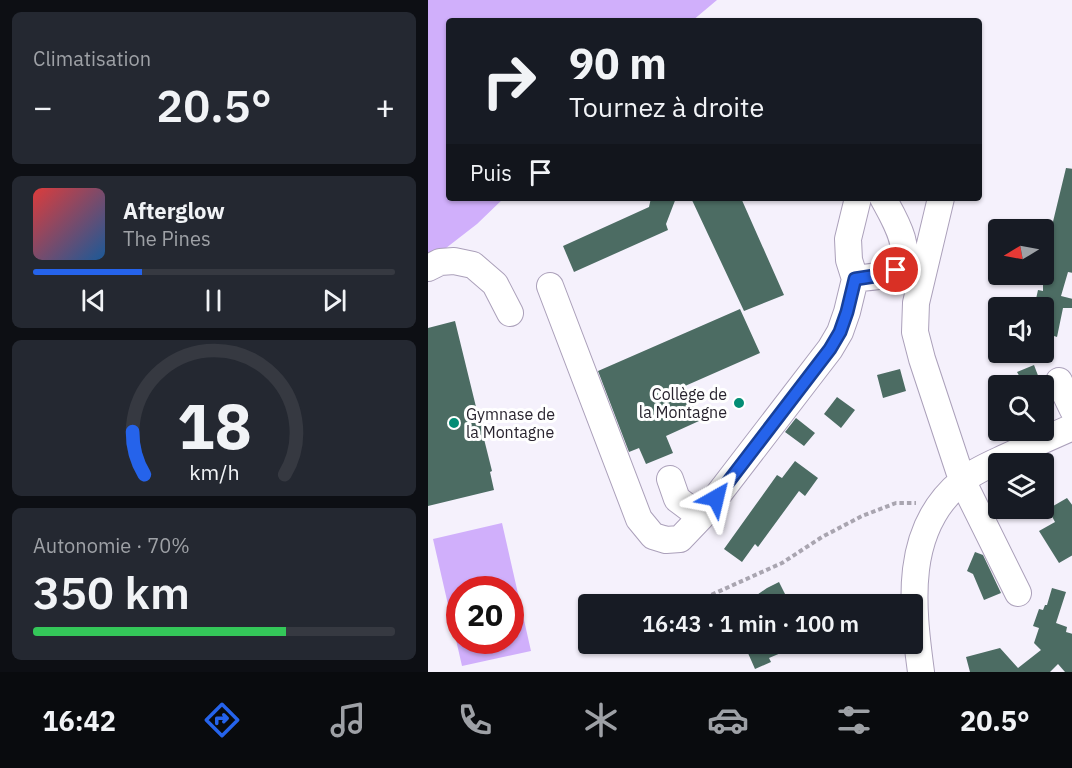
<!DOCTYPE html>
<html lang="fr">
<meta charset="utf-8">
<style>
:root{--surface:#171b24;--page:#242831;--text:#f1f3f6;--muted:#9ea1a6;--line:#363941;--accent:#2563eb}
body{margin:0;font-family:"IBM Plex Sans",sans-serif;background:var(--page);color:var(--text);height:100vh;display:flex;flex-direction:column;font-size:22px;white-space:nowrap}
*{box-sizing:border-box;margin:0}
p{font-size:20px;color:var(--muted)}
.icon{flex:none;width:33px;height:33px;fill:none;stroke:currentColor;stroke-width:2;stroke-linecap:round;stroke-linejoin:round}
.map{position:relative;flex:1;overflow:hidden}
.sheet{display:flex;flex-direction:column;gap:12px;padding:12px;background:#0d0f14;width:428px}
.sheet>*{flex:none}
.banner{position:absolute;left:18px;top:18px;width:536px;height:183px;border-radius:6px;box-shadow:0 2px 4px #0004;background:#171b24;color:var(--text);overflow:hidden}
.needle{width:39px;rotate:260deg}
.tools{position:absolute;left:560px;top:219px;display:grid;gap:12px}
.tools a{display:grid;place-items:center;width:66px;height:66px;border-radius:6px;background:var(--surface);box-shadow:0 2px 4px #0004;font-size:30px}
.speed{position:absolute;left:18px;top:576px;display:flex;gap:12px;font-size:30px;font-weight:700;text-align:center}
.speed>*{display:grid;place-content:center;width:78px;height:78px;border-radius:50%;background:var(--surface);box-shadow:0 2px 4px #0004;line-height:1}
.speed .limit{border:9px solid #d22;background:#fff;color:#111}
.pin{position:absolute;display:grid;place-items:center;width:51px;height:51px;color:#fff;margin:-26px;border:3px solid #fff;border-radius:50%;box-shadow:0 2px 6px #0007}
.me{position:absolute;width:66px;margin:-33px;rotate:37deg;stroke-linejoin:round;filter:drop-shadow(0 0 4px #0008)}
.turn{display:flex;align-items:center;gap:21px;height:126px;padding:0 24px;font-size:27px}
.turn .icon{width:78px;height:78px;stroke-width:2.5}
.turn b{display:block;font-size:42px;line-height:51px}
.then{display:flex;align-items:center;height:57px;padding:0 24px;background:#0003;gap:12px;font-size:22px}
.big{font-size:45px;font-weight:600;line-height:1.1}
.sheet .card{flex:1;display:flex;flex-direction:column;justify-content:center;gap:9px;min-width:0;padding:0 21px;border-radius:9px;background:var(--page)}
.sheet .dial{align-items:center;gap:0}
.dial svg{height:156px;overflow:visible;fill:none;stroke:var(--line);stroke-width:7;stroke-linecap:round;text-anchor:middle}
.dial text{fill:var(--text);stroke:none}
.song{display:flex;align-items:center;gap:18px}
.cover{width:72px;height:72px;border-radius:9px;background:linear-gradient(135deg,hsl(0 70% 55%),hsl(210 70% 35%))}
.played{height:6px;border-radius:3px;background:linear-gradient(90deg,var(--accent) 30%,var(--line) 30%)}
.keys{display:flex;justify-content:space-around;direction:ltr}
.heat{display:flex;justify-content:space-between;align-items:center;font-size:33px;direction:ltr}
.charge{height:9px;border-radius:4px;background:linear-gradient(90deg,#34c759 70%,var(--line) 0)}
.trip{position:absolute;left:150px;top:594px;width:345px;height:60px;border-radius:6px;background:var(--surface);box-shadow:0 2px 4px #0004;font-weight:600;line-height:60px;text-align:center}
.menu{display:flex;height:96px;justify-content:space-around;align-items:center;background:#090b0e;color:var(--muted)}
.menu .icon{width:42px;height:42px}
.menu .selected{color:var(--accent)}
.menu b{font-size:27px;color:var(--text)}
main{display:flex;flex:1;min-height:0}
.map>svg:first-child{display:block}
.green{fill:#d0affb;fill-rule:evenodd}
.building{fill:#4c6c63}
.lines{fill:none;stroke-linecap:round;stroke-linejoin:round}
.minor-casing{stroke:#aba0ba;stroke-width:28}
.path{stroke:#a9a5b0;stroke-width:4;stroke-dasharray:4.5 3;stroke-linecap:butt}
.minor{stroke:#fff;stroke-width:26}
.route-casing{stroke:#184099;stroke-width:15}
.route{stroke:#2563eb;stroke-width:10}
.poi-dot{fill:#038d75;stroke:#fff;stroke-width:2}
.labels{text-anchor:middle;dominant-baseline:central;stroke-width:6;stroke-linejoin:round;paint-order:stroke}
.poi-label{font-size:16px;fill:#29242f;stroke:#fff;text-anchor:end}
</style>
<main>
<section class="sheet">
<div class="card"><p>Climatisation</p>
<div class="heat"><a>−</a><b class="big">20.5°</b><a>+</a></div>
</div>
<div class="card">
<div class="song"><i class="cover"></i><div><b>Afterglow</b><p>The Pines</p></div></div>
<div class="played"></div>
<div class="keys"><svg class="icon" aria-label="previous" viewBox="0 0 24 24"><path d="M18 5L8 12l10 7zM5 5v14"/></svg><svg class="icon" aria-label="pause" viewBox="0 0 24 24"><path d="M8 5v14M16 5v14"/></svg><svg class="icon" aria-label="next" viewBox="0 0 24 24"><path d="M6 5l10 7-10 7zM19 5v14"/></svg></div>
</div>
<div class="card dial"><svg viewBox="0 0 100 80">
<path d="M14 69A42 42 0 1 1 86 69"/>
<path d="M14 69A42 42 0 0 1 8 47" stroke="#2563eb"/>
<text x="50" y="56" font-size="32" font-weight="700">18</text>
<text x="50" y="72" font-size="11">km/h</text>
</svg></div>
<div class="card"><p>Autonomie · 70%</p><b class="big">350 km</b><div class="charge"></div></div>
</section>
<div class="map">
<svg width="645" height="672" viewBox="0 0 645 672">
<rect width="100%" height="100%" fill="#f5f1fc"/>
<path class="green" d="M0,0H289L264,21H21V198H76L49,224L0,262Z
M74,523L103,651L34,666L5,539ZM32,590H82V640H32Z"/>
<path class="building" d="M638,168L645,169V273L640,272L633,296L645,299V308H635L629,337L623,335L620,347L615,346V308H606L610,290L615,291V263Z
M223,198H248L238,224L240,230L146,272L135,246L221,207Z
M263,198H313L356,295L316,311Z
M312,309L332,353L257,386L271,421L238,436L245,453L218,464L211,448L201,452L170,371Z
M27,321L49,411L52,410L59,434L55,435L64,471L62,472L66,490L0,506V328Z
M606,365L614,386H597L589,372Z
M472,369L478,391L455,398L449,375Z
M409,397L427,410L413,428L396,414Z
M368,418L387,433L376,446L357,432Z
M367,461L390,478L377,496L371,491L330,547L327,544L314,562L296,549L349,475L354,478Z
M639,498L645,506V555L631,563L611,531L627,522L620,509Z
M547,552L555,555L573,593L556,600L545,574L539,571Z
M351,582L362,604H316L339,588Z
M624,588L638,592L628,623L639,627L638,632L645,634V672H637L630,664L622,672H542L538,657L572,648L590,668L613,650L606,643L611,628L605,626L611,609L615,610L617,605H619Z
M316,644H374L341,658L343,662L327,669Z"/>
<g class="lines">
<g class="minor-casing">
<path id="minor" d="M513,198L488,303L487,332L494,359L534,480L590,593
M0,268L12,262L26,261L45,265L67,284L82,313
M427,279C438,277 461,277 469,269C488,252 464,215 455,198
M122,286L211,519L225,536L238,540L252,539L273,517
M631,381L645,410
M242,479L249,499L273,517L402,349L412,332L419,312L427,279L421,260L420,239L430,198
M493,672C484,605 475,529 534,481C546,471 563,464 578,457C600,447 622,437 645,427"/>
</g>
<path class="path" d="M263,604L354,563L394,537L434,516L468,503H488"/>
<use href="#minor" class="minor"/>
</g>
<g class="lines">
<g class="route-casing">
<path id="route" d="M288,498L402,349L412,332L419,312L427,279L453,275L468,270"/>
</g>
<use href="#route" class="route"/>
</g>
<g class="poi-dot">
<circle cx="311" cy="403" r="6"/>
<circle cx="26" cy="423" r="6"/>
</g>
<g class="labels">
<g class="poi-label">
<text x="299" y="394">Collège de<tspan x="299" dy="18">la Montagne</tspan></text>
<text x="38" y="414" text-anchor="start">Gymnase de<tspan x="38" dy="18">la Montagne</tspan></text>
</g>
</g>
</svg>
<div class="tools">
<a><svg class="needle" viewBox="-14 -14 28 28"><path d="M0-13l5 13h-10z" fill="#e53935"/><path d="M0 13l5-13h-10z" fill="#9ea1a6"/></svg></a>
<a><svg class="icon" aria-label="sound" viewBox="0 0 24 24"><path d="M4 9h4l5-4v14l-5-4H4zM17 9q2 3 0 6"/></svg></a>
<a><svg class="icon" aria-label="search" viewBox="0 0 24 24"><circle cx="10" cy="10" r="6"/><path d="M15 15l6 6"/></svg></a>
<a><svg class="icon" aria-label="layers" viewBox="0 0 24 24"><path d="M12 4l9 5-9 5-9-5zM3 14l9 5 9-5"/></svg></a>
</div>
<div class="speed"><div class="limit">20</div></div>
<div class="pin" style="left:468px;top:270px;background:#d93025"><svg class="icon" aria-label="arrive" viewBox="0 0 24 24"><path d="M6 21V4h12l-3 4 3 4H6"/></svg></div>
<svg class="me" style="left:288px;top:498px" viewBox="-20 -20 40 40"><path d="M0-17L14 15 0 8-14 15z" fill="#2563eb" stroke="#fff" stroke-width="4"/></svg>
<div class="trip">16:43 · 1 min · 100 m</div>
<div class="banner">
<div class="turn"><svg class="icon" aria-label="right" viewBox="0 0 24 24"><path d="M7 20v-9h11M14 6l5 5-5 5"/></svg><div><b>90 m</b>Tournez à droite</div></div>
<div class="then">Puis<svg class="icon" aria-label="arrive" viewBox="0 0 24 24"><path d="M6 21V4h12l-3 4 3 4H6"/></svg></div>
</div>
</div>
</main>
<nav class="menu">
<b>16:42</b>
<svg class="icon selected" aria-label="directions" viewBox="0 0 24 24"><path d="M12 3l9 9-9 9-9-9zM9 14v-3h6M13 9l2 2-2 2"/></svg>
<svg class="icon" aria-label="music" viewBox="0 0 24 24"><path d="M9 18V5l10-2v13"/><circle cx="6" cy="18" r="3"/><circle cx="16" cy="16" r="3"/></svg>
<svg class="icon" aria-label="phone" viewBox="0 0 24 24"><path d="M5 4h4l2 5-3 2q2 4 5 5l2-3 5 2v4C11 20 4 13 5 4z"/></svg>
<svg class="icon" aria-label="climate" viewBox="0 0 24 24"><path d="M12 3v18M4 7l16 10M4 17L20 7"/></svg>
<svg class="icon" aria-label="car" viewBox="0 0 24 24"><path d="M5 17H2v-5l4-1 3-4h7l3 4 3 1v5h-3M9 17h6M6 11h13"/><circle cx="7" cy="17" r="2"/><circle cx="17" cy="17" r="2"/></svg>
<svg class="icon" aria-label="filters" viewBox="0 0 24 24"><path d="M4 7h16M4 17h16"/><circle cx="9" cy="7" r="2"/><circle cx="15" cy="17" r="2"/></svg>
<b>20.5°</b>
</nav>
